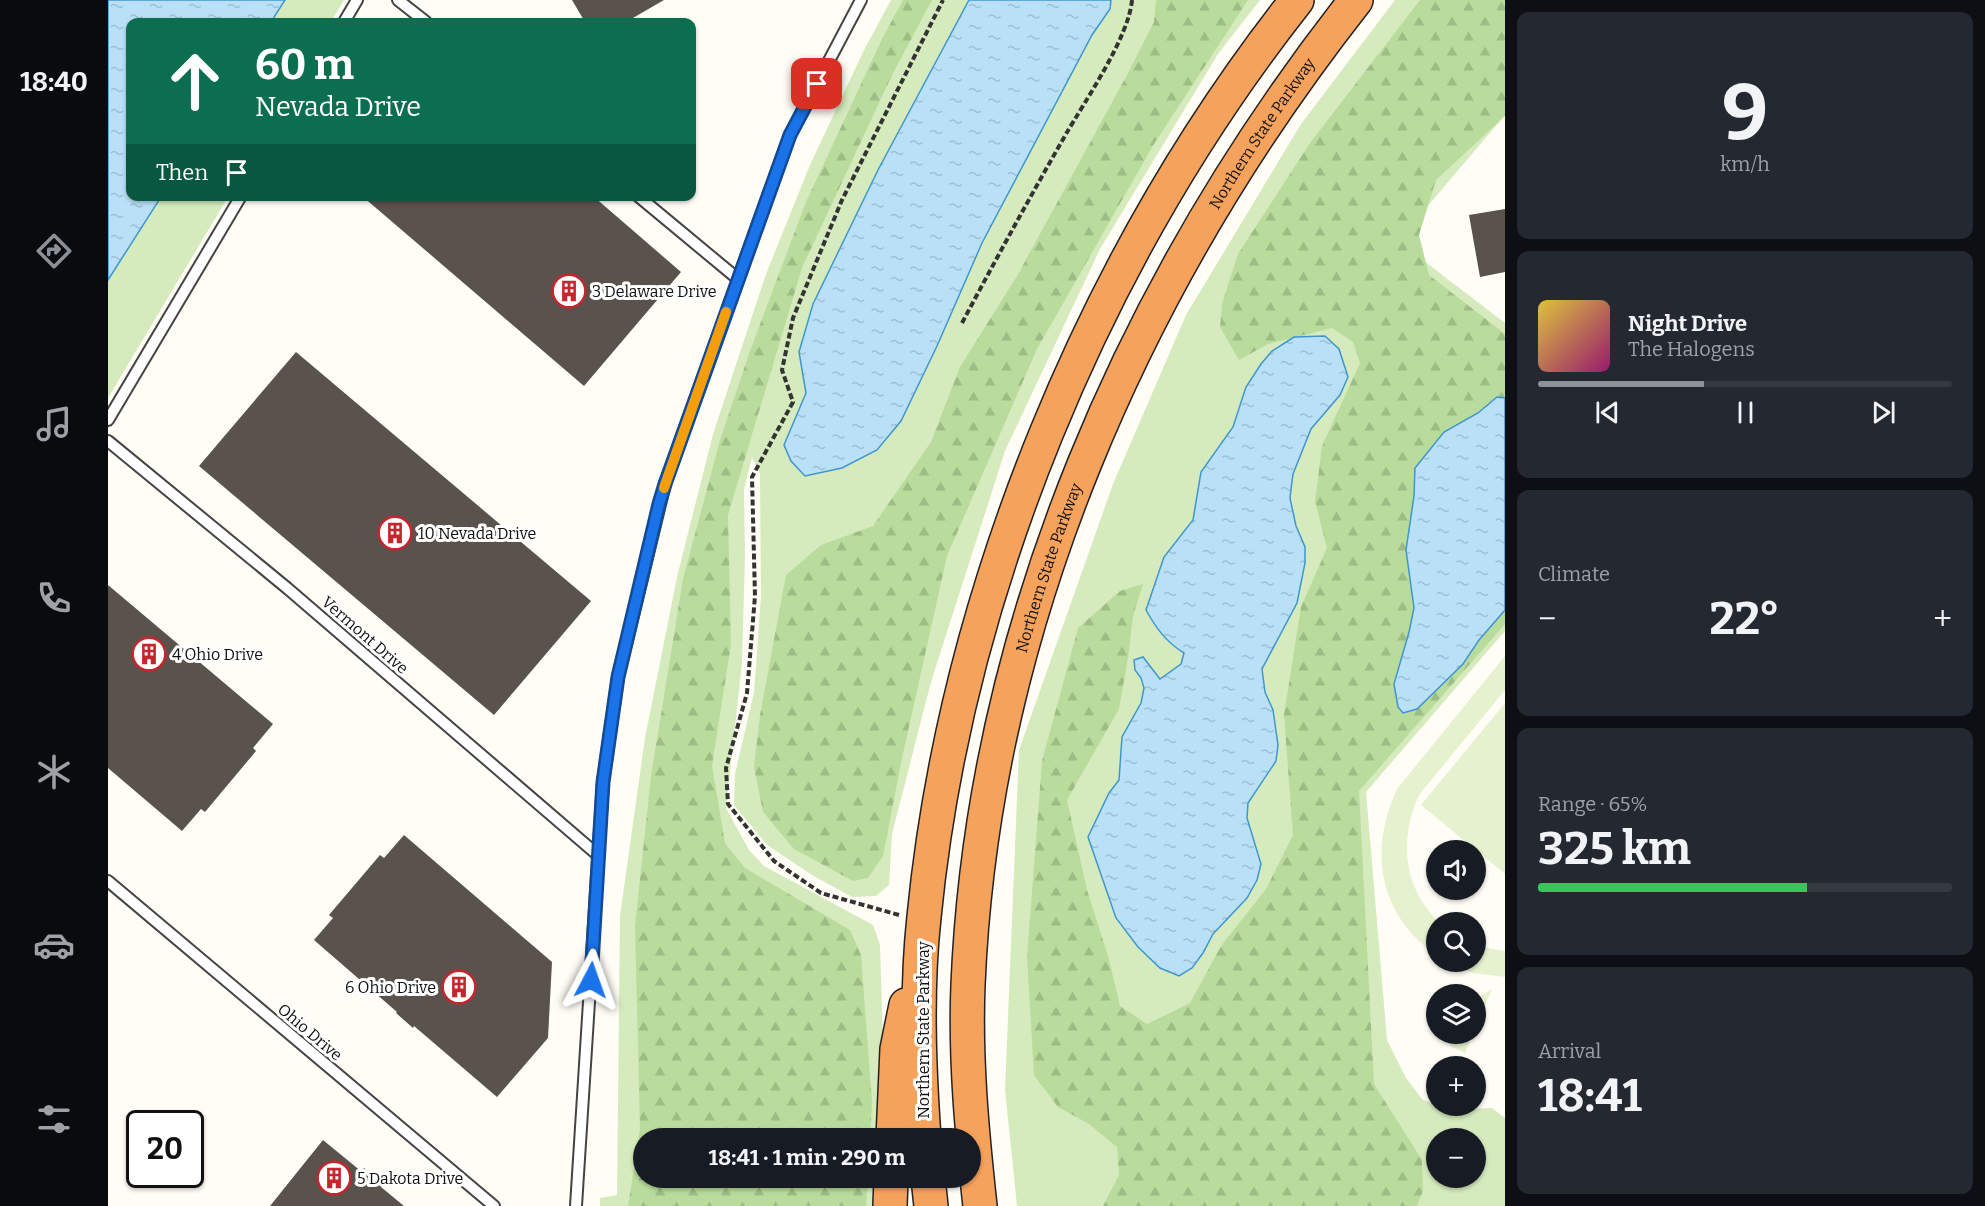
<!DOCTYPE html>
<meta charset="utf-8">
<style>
:root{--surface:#171b24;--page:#242831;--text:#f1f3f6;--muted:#9ea1a6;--line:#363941;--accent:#8c9099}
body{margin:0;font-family:Bitter,serif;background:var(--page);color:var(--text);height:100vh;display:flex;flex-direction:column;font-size:22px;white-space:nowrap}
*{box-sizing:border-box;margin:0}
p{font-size:20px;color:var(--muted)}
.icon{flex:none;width:33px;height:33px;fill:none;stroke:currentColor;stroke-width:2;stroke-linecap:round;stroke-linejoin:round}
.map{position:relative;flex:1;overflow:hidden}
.side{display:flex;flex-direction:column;gap:12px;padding:12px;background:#0d0f14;width:480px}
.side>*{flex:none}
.banner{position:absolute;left:18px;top:18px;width:570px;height:183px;border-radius:12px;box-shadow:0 2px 4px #0004;background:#0b6e4f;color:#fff;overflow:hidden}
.tools{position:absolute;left:1318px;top:840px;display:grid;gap:12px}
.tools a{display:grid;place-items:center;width:60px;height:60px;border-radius:50%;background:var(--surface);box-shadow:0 2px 4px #0004;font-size:30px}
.speed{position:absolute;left:18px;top:1110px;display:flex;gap:12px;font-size:30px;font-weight:700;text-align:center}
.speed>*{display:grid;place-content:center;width:78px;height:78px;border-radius:50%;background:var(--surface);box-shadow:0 2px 4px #0004;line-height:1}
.speed .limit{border:3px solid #111;border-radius:9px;background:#fff;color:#111}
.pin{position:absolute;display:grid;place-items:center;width:51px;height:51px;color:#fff;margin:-26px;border-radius:12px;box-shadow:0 3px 9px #0006}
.me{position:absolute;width:66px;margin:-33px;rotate:4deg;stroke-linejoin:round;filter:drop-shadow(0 0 4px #0008)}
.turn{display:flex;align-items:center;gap:21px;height:126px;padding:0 30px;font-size:27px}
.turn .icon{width:78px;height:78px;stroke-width:2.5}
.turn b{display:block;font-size:42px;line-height:51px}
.then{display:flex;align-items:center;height:57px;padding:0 30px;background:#0003;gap:12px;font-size:22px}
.big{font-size:45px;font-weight:700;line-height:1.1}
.side .card{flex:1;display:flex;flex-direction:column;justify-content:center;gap:9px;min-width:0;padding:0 21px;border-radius:12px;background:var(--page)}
.side .dial{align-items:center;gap:0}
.dial b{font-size:78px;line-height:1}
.song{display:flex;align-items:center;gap:18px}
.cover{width:72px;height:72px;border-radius:9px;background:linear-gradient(135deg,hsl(50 70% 55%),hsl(320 70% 35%))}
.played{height:6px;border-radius:3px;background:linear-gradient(90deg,var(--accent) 40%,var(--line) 40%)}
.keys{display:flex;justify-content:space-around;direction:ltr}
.heat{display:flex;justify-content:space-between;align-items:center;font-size:33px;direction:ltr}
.charge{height:9px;border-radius:4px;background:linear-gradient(90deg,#34c759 65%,var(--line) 0)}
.trip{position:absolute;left:525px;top:1128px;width:348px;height:60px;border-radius:30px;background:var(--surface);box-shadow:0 2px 4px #0004;font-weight:700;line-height:60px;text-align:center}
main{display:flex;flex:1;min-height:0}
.menu{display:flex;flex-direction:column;width:108px;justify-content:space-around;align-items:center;background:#090b0e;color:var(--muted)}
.menu .icon{width:42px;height:42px}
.menu .current{color:var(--accent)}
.menu b{font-size:27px;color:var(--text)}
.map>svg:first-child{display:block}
.grass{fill:#d5ebbd;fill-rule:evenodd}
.forest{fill:url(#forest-firs)}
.pitch{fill:#e6f2cf}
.water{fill:url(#water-ripples);stroke:#3f96cf;stroke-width:1.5}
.building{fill:#5a524d}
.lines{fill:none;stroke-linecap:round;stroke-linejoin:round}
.lane-casing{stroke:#444;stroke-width:14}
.highway-casing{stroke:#222;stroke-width:36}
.path{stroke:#333;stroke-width:4;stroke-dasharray:6 3;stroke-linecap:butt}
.lane{stroke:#fff;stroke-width:10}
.highway{stroke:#f5a25d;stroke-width:33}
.route-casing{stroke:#114b97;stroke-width:15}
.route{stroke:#1a73e8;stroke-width:10}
.slow{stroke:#f59e0b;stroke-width:10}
.labels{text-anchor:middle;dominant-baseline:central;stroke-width:6;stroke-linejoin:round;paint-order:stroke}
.street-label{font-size:16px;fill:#111;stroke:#fff}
.poi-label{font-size:16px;fill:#111;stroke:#fff;text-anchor:start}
</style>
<main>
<nav class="menu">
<b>18:40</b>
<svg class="icon current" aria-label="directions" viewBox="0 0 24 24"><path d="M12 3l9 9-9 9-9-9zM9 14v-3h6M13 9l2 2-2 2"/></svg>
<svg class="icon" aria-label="music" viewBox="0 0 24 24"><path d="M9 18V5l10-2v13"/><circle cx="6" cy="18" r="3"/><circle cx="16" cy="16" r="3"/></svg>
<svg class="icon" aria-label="phone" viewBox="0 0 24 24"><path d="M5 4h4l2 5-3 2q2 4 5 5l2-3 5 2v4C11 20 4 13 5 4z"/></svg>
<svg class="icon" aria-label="climate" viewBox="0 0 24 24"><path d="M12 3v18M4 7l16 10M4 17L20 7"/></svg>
<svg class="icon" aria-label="car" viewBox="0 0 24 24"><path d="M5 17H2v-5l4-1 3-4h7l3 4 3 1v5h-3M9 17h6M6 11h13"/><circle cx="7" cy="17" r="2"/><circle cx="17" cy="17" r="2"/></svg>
<svg class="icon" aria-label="filters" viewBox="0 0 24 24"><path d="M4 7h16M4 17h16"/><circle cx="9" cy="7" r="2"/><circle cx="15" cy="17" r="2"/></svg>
</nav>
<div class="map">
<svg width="1397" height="1206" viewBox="0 0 1397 1206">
<defs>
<pattern id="forest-firs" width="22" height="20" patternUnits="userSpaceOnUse" patternTransform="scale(1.5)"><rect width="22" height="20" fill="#b9dc9c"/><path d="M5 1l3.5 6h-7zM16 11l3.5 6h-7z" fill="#9ebc85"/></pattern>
<pattern id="water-ripples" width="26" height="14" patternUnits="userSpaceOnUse" patternTransform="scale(1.5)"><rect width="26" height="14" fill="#b9e0f7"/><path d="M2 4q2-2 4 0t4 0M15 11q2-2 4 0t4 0" fill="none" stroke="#9ebfd3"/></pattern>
</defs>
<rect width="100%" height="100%" fill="#fffdf5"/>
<path class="grass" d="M177,0H236L223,22H163Z
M783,0H1152L1110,54L992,249L897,451L823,682L784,834L781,885L768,896L744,897L704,875L659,845L626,805L627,774L646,692L653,596L652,474L644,457L636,490L637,556L634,663L618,808L641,850L656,866L765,925L772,945L778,1138H536V1178H776L774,1206H492V1198L509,1195L512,916L537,738L569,577L605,434L658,274L702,165L756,50Z
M1287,0H1397V115L1290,241L1397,323V631L1258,792L1279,1040L1298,1078L1314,1099L1338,1110L1384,1108L1397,1118V1206H909L897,1090L911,750L1005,484L1078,315L1193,124ZM1329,1138H1368V1178H1329Z
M53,197H120L0,398V280Z"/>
<path class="forest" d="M795,0H824L784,75L694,268L620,515L623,644L604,766L617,843L637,868L742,930L753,955L764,1102L762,1138H536V1178H760L758,1206H520L532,1129L527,926L543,776L575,579L612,440L642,351L698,202L774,39Z
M1048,0H1140L1046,144L929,349L839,556L794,758L775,856L760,878L745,881L686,849L655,812L646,767L652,715L678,575L713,545L765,526L823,442L852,367L909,276L1019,75L1046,22Z
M1312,0H1397V116L1328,180L1311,235L1321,275L1397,334V398L1389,397L1370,413L1336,432L1307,468L1306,495L1298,550L1306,607L1301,632L1286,684L1290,707L1295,713L1355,663L1371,640L1397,610V624L1251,791L1266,1084L1314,1160L1315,1191L1309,1206H995L1011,1175L1009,1147L981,1124L950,1107L926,1075L919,957L934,761L970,628L1012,591L1035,584L1025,616L1020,658L1011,709L959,800L979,890L1000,956L1012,1006L1039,1024L1082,1003L1113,946L1158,889L1185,835L1176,715L1193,607L1219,548L1207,501L1214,446L1252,363L1245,342L1224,328L1160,344L1131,360L1112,327L1114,304L1130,254L1202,143Z"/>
<path class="pitch" d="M1397,656V690L1311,795C1291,839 1295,888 1331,922H1329V956C1271,915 1260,852 1289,789Z
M1397,703V874L1313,805Z
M1368,946L1397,951V977L1365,973L1338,962H1368Z
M1384,989L1368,1027V999Z
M1332,1034H1365L1357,1053L1344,1047Z"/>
<path class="water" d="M0,0H177L163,22H22V196L53,197L0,280Z
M861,0H1003L1002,9L984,35L874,243L829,346L793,421L769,450L734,468L697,476L683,461L676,445L698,393L691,352L705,304L770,170Z
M1217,336L1231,349L1240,377L1232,395L1203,429L1185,474L1182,498L1188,526L1197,547V563L1189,603L1154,669L1157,692L1165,710L1170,745L1168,761L1140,803L1139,818L1153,864L1149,880L1139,898L1105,934L1095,953L1084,968L1071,976L1052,968L1030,947L1008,918L980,837L1001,793L1011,780L1014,737L1033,703L1036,688L1033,678L1027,670L1026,660L1035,657L1052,679L1073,664L1076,653C1058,642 1048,628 1038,610L1056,557L1085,520L1093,472L1125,427L1138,387L1153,364L1164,351L1186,337Z
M1389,397L1397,398V610L1371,640L1355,664L1309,709L1295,713L1290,707L1286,684L1301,632L1306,608L1298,550L1306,496L1307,468L1336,432L1370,413Z"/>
<path class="building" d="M464,0H556L518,22H477Z
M254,196H485L573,272L476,386Z
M1397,209V272L1372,277L1361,215Z
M188,352L483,601L386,715L91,466Z
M0,585L165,724L145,748L148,751L97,812L93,809L74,831L0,768Z
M296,835L444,962L440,1038L389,1097L306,1026L305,1028L288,1013L289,1012L206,940L225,918L221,915L272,855L276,858Z
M215,1140L254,1172L256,1168L276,1184L273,1187L296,1206H162Z"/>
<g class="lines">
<g class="lane-casing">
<path id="lane" d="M290,0L318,22
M236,22L249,0
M530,196L630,279
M0,420L133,196
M0,441L179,588L491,856
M0,881L386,1206
M468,1206L495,782L510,677L557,484L682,135L753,0"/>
</g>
<g class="highway-casing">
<g id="highway">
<path d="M785,1138L789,1049L798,1005"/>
<path d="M816,1138C811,1066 808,990 816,917C848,592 986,257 1189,0"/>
<path d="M820,1178L823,1206"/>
<path d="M782,1206L783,1178"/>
<path id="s1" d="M872,1206C864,1133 857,1059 860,985C875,625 1027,281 1248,0"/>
</g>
</g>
<path class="path" d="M854,323C888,259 922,197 958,134C977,101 1021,37 1024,0
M791,915L713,893L666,861L620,804L618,768L639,693L647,596L644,477L685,402L674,370L685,318L734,200L835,0"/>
<use href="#lane" class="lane"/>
<use href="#highway" class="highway"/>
</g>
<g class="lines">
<g class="route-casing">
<path id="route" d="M483,980L495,782L510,677L551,504L557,484L682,135L709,84"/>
</g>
<use href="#route" class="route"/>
<path class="slow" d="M556,488L618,312"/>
</g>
<defs>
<g id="building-ring" transform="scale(1.725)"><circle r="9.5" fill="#fff" stroke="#c4262e" stroke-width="1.5"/><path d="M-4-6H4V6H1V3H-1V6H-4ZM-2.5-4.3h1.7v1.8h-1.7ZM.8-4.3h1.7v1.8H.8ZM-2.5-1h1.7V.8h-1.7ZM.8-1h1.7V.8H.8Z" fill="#c4262e"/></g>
</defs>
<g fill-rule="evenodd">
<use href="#building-ring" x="461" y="291"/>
<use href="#building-ring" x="287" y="533"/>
<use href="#building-ring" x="41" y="654"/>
<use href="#building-ring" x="351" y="987"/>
<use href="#building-ring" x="226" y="1178"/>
</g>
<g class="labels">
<g class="street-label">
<text stroke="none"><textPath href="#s1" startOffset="1134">Northern State Parkway</textPath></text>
<text stroke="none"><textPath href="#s1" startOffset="648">Northern State Parkway</textPath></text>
<text transform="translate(257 635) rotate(41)">Vermont Drive</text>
<text transform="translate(815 1030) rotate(-90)">Northern State Parkway</text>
<text transform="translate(202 1032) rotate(40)">Ohio Drive</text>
</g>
<g class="poi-label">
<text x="484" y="291">3 Delaware Drive</text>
<text x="310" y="533">10 Nevada Drive</text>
<text x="64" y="654">4 Ohio Drive</text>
<text x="328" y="987" text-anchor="end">6 Ohio Drive</text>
<text x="249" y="1178">5 Dakota Drive</text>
</g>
</g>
</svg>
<div class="tools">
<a><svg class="icon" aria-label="sound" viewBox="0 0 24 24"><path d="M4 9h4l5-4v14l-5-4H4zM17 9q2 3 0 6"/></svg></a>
<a><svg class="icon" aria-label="search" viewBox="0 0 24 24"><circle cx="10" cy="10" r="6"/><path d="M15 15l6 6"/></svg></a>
<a><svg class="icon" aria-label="layers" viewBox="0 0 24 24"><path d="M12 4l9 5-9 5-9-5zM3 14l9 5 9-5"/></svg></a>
<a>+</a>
<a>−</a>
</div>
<div class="speed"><div class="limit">20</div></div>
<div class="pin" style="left:709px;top:84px;background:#d93025"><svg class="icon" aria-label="arrive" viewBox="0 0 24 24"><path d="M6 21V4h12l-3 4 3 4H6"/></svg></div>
<svg class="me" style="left:483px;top:980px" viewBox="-20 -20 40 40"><path d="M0-17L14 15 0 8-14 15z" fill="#1a73e8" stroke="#fff" stroke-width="4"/></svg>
<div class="trip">18:41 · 1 min · 290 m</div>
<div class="banner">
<div class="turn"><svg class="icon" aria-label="ahead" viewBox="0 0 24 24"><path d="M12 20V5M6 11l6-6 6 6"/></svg><div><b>60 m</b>Nevada Drive</div></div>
<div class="then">Then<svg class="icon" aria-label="arrive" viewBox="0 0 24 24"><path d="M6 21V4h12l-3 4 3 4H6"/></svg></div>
</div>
</div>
<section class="side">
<div class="card dial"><b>9</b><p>km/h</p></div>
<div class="card">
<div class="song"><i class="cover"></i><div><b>Night Drive</b><p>The Halogens</p></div></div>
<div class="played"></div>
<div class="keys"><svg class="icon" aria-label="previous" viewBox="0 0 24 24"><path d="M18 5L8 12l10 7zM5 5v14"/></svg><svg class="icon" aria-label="pause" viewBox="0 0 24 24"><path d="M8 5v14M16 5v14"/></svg><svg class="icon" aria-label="next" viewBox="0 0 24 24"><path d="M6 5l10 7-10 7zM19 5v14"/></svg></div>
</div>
<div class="card"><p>Climate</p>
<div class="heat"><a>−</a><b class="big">22°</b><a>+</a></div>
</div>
<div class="card"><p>Range · 65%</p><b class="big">325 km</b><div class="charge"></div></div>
<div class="card"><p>Arrival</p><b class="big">18:41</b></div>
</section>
</main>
